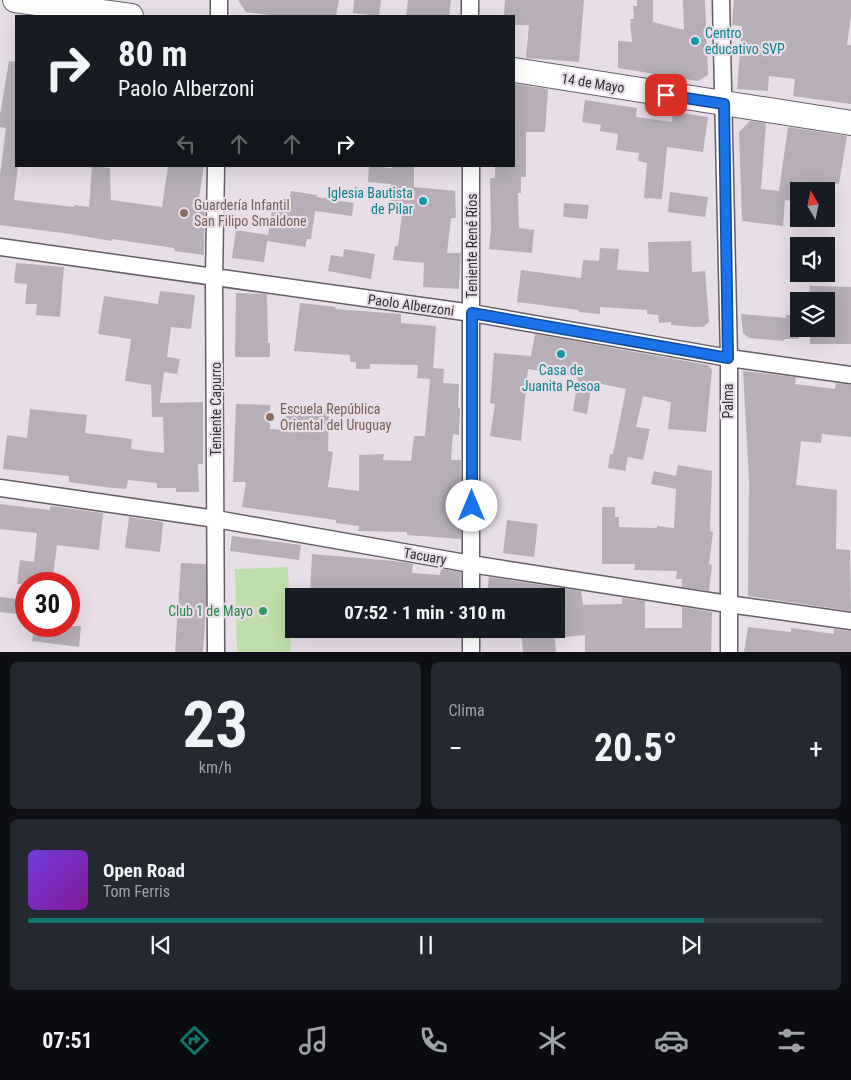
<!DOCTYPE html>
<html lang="es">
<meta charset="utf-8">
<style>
:root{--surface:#171b24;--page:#242831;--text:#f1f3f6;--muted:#9ea1a6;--line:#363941;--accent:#0f766e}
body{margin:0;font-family:"Roboto Condensed",sans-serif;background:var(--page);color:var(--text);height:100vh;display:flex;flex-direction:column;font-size:19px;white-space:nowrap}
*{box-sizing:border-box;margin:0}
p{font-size:16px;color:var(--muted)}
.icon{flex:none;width:28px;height:28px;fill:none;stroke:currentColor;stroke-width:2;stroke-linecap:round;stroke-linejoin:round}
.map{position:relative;height:652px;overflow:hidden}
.side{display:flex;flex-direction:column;gap:10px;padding:10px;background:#0d0f14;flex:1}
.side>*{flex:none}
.top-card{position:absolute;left:15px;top:15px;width:500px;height:152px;border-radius:0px;box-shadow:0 5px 20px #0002;background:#171b24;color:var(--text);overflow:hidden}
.needle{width:32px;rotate:350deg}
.tools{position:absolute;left:790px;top:182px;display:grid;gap:10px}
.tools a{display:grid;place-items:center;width:45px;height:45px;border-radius:0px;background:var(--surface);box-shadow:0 5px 20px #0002;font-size:25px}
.speed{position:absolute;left:15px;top:572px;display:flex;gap:10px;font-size:25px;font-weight:700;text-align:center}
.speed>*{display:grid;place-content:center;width:65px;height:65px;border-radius:50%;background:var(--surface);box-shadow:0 5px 20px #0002;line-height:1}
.speed .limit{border:8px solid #d22;background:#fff;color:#111}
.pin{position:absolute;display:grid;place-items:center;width:42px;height:42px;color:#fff;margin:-21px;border-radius:10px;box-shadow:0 2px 8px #0006}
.me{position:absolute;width:55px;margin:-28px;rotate:0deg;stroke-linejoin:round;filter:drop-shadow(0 0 4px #0008)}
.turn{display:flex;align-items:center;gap:18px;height:105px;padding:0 20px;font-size:22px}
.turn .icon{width:65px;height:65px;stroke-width:2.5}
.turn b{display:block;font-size:35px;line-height:42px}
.lanes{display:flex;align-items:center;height:48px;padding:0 20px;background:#0003;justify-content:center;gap:25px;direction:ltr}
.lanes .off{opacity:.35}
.big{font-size:38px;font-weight:700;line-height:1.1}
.side .widget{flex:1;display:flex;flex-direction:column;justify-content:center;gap:8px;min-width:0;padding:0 18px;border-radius:8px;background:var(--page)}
.side .dial{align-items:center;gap:0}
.dial b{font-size:65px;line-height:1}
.song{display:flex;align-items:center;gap:15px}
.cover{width:60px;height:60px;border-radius:8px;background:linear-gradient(135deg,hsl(260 70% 55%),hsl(290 70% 35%))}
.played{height:5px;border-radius:2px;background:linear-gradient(90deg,var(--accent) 85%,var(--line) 85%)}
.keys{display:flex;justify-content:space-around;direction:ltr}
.heat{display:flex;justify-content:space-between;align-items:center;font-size:28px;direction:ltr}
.side .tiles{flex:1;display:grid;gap:10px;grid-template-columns:1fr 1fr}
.widget:last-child{grid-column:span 2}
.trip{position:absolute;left:285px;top:588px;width:280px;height:50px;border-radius:0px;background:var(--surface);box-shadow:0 5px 20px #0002;font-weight:700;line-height:50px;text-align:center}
.menu{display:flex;height:80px;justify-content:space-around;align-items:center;background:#090b0e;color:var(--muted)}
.menu .icon{width:35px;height:35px}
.menu .current{color:var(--accent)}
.menu b{font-size:22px;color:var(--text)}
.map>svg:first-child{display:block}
.green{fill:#bedfa9}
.building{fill:#b7aeb8}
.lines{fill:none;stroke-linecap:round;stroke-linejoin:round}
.minor-casing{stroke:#655d66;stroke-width:19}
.secondary-casing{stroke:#655d66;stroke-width:26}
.minor{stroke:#fff;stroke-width:16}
.secondary{stroke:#fff;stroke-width:24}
.route-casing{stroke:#114b97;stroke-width:12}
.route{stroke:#1a73e8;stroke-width:9}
.culture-dot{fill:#0f9aa8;stroke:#e8dee8;stroke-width:2}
.education-dot{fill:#8d6e63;stroke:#e8dee8;stroke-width:2}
.leisure-dot{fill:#2e9e5b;stroke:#e8dee8;stroke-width:2}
.labels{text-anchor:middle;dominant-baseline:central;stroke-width:4.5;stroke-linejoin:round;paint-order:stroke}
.culture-label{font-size:14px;fill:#0d838f;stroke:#e8dee8;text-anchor:start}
.street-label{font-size:14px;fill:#322e32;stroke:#e8dee8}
.education-label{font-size:14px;fill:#785e54;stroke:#e8dee8;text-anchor:start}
.leisure-label{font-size:14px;fill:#27864d;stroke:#e8dee8;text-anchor:end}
</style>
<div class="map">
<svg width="851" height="653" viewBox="0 0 851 653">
<rect width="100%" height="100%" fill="#e8dee8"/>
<path class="green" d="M288,567L291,652H237L235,569Z"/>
<path class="building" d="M238,0H339L336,16H277L246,12Z
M354,0H381L379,16L353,13Z
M408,0H451L449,16H406Z
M505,0H584L579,62L526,58L529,25H514V16H504Z
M637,0H653V22L684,30L683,0H705L708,75L698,81L618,68V41L632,42L630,19H634L633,6H637Z
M734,0H851V15L847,45H851V104L793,96L795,79L769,76L768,91L737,89L742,26L732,25Z
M9,61L16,62V166H18L14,200L74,207V205L89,207L92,166L110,168L111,200L162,207L168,166H204L198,203L205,204L204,255L174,251V248L112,239V241L70,234L0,225V175L6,128L0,127V115Z
M514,84L548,89L545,132H526V177H521V193H518L519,228L534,230L532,253L489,249L491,229L490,178H495V166H514Z
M585,100L637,108L636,117L672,122L673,112L708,117L703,152L667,147L662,199L644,198L647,163L638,161L639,153L616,150L618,134L600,131L601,125L582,122Z
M750,121L766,123L761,189L779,191L788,127L847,136L839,184L820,182L819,191H799V202L785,200L783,226L742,221L739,132Z
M369,166L392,168V166H414V187L455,191L456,218H451L447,253H461L459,289L423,287L424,263L393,260L395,246H398L402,213L390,212L391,184L368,182Z
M291,191L317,195V197L354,203L352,216L315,211L311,239H307L305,247L267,241L273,205L288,207Z
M670,192L708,197L705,217L668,212Z
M564,203L589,205L587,219L563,217Z
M236,230L268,235L264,262L232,258Z
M691,241L692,272L705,271L709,322L703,327H694L671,325V322L659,323L658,315L647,314V310L600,307V314L579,312V310L517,302L521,270L581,278L583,260L599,261L600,248L619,249L617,270L649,272L648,242Z
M344,249L375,254L371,279L328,271L331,255L343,257Z
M16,263L64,267L60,317L36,315L37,304H25L27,284L14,283Z
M810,286L851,287V344H810V329H826V301H810Z
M160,291L195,295L191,329L171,327L167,357L180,359L177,374L164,372L160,403L203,402V464H198L199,492H176V488H157V483L128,480L126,489L104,487L69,482V476L3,469L7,435L27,438L30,409L87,415L85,433L132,439L131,449L164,453L163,417H152L151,385L125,381L131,339L98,334L104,296L158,304Z
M236,293L267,294L268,343H270V357H235Z
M300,303L336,307L335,309L401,314V323L436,326L433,368L444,369L443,383L459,384L458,408H460L459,435L453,434L451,460H461V539L407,535V532L358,531L359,526L336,523V520L242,507L246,482H233L236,404L270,405V429L284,430L287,405L305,406V411H329L328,451L333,452L328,487L359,491V455L384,454L383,460L411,461L414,436H425L430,379L417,378L418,365L370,364V369H356V362H350V355L294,351Z
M741,314L786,318V315H799V339H784V341L749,338L743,333Z
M535,334L708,365L712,370L706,432L668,429L671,402L643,396L636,427L650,429L643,460L628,457L625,471L608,468L610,454H613L626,389L592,382L587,414L573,411L578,377L528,369L521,441L490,436L495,404L490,403L494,353L531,356Z
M743,371L796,377L795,384L835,389L836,383L851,385V437L822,434L821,443L801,441L796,485L837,490L836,549L850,550L851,611L748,596L749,480Z
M678,465L712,471L710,531L713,532L709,564L712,565L709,591L682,587V579H676L677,571L634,570L635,564H602V507H615V517H619V527L657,528V526L674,528L676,489L651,484L654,471L676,476Z
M0,504L50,510V506L103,513L99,550L57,545L52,584H17L20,560L34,562L37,533L0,529Z
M129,517L163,522L160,552L125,548Z
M507,520L538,524L534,557L503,553Z
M232,536L301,545L299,560L230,551Z
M312,554L394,561L413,564L412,573L440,575L441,569L461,572L460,596H334L310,595Z
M181,563L206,564V607L203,653H175Z
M489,577L581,591L583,605L622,604V598L645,601V628H682V607L712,612L711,653H585V635L556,638V596H487Z
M0,597L26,600L25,615L0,612Z
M34,626H81L79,647L32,641Z
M748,627L791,632V628L834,634V629L851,631V653L744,652Z
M521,629H554L556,653H523Z"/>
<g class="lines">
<g class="minor-casing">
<path id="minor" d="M470,0V16
M721,0L729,358V653
M219,16V0
M471,166V596
M0,247L472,313L729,358L851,375
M0,488L216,519L471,564L728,604L851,621
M471,629V653
M216,653L214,278L216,166"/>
</g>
<g class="secondary-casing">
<path id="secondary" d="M15,0L131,16
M514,70L851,123"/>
</g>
<use href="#minor" class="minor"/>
<use href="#secondary" class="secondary"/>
</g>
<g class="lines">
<g class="route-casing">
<path id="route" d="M472,506V313L728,358L724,104L666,95"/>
</g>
<use href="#route" class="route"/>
</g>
<g class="culture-dot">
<circle cx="695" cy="41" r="5"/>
<circle cx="423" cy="201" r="5"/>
<circle cx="561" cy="354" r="5"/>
</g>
<g class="education-dot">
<circle cx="184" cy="213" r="5"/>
<circle cx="270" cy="417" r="5"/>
</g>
<circle class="leisure-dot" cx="263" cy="611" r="5"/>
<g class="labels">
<g class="culture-label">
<text x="705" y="33">Centro<tspan x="705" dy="16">educativo SVP</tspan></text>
<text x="413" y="193" text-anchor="end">Iglesia Bautista<tspan x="413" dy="16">de Pilar</tspan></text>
<text x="561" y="370" text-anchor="middle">Casa de<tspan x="561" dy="16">Juanita Pesoa</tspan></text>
</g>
<g class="street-label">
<text transform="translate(593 83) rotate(9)">14 de Mayo</text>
<text transform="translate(472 246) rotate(-90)">Teniente René Ríos</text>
<text transform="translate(411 305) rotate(8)">Paolo Alberzoni</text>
<text transform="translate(728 401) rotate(-90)">Palma</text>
<text transform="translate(216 409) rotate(-90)">Teniente Capurro</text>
<text transform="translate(425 556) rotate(10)">Tacuary</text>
</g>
<g class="education-label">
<text x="194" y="205">Guardería Infantil<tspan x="194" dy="16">San Filipo Smaldone</tspan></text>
<text x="280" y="409">Escuela República<tspan x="280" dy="16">Oriental del Uruguay</tspan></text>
</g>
<g class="leisure-label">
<text x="253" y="611">Club 1 de Mayo</text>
</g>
</g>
</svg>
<div class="tools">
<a><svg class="needle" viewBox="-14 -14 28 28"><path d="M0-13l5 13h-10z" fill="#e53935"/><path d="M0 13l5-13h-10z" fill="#9ea1a6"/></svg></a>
<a><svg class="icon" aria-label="sound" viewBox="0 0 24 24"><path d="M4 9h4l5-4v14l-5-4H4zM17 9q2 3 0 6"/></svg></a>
<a><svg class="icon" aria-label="layers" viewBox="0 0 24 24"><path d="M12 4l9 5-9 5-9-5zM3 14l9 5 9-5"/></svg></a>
</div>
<div class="speed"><div class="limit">30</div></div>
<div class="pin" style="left:666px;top:95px;background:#d93025"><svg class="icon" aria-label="arrive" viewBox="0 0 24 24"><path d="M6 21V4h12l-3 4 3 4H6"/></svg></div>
<svg class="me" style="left:472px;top:506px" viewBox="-20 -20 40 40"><circle r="19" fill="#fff"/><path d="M0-13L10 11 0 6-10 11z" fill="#1a73e8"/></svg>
<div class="trip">07:52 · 1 min · 310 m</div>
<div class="top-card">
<div class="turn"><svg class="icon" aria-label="right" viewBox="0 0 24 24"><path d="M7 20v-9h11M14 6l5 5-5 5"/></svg><div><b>80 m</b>Paolo Alberzoni</div></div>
<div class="lanes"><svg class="icon off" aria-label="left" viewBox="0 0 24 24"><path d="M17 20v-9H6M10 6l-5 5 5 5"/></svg><svg class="icon off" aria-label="ahead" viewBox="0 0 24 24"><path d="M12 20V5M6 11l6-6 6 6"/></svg><svg class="icon off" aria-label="ahead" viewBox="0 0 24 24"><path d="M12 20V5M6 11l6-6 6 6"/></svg><svg class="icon" aria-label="right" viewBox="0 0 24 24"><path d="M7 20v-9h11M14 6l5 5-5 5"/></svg></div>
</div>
</div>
<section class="side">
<div class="tiles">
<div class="widget dial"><b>23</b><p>km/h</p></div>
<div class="widget"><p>Clima</p>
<div class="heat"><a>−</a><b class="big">20.5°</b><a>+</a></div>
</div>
<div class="widget">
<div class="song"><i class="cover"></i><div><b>Open Road</b><p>Tom Ferris</p></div></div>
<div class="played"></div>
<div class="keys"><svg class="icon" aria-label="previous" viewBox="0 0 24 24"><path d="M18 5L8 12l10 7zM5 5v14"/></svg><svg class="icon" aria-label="pause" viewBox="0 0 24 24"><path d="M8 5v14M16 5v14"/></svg><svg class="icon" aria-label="next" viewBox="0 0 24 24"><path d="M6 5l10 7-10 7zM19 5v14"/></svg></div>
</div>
</div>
</section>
<nav class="menu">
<b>07:51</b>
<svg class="icon current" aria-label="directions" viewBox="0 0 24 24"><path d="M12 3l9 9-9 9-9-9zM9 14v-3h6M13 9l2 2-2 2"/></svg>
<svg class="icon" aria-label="music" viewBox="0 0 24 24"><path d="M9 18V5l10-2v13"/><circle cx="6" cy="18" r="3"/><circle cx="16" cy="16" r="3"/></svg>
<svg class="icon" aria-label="phone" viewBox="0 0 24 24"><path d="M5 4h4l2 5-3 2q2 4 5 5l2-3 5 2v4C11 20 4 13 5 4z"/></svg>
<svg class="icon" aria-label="climate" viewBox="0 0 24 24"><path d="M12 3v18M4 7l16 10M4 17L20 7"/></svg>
<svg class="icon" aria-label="car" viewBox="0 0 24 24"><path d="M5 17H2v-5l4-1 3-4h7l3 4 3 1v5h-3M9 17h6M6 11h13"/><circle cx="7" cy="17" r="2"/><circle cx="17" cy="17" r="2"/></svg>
<svg class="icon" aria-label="filters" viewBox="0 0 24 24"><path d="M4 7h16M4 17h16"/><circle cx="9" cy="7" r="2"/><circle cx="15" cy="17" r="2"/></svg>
</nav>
